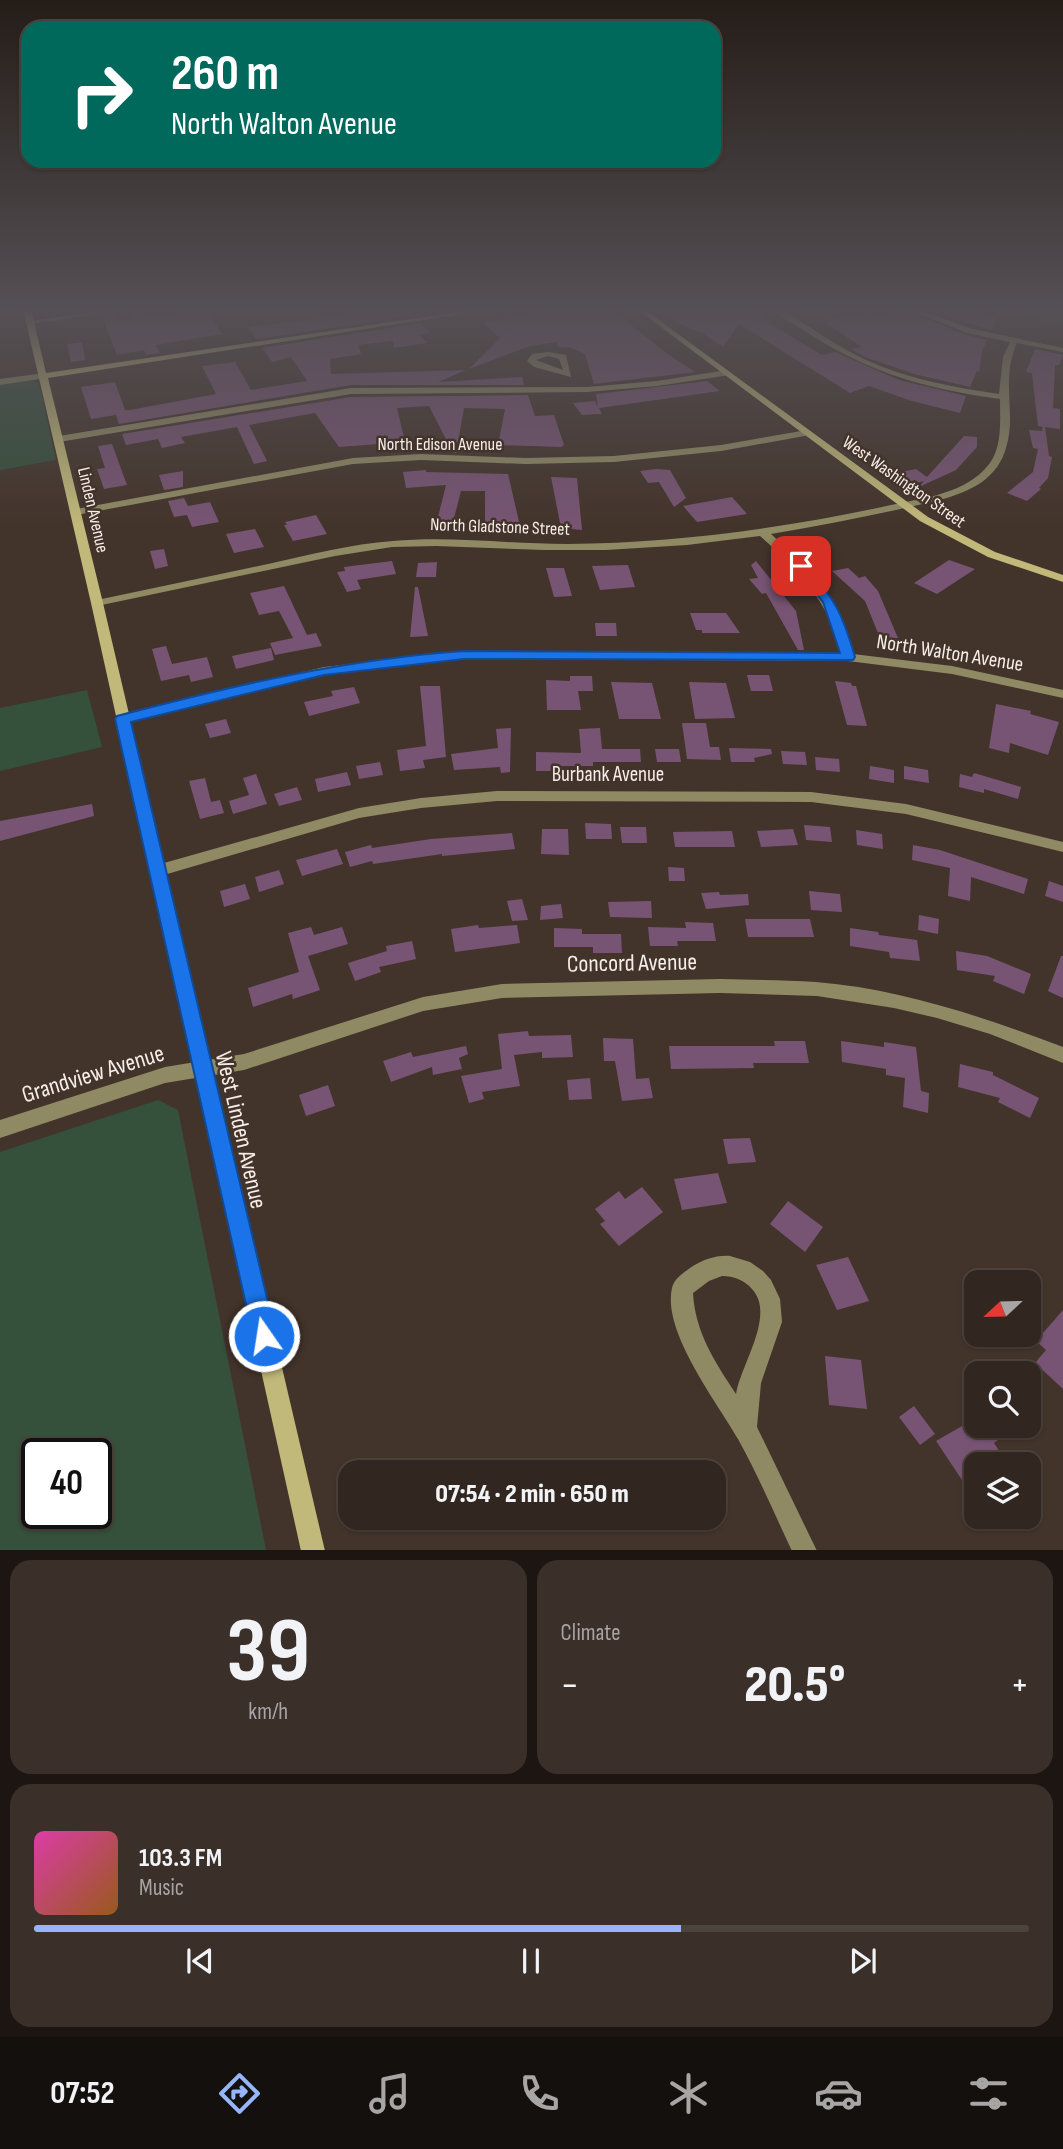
<!DOCTYPE html>
<meta charset="utf-8">
<style>
:root{--surface:#322720;--page:#3a2f29;--text:#f1f3f6;--muted:#a8a5a5;--line:#4d443e;--accent:#95b6fd}
body{margin:0;font-family:"Sofia Sans Condensed",sans-serif;background:var(--page);color:var(--text);height:100vh;display:flex;flex-direction:column;font-size:26px;white-space:nowrap}
*{box-sizing:border-box;margin:0}
p{font-size:23px;color:var(--muted)}
.icon{flex:none;width:38px;height:38px;fill:none;stroke:currentColor;stroke-width:2;stroke-linecap:round;stroke-linejoin:round}
.map{position:relative;height:1550px;overflow:hidden}
.drawer{display:flex;flex-direction:column;gap:10px;padding:10px;background:#1c1512;flex:1}
.drawer>*{flex:none}
.top-card{position:absolute;left:21px;top:21px;width:700px;height:147px;border-radius:21px;box-shadow:0 2px 5px #0004,0 0 0 2px var(--line);background:#00695c;color:#fff;overflow:hidden}
.needle{width:46px;rotate:248deg}
.fabs{position:absolute;left:964px;top:1270px;display:grid;gap:14px}
.fabs a{display:grid;place-items:center;width:77px;height:77px;border-radius:14px;background:var(--surface);box-shadow:0 2px 5px #0004,0 0 0 2px var(--line);font-size:35px}
.speed{position:absolute;left:21px;top:1438px;display:flex;gap:14px;font-size:35px;font-weight:700;text-align:center}
.speed>*{display:grid;place-content:center;width:91px;height:91px;border-radius:50%;background:var(--surface);box-shadow:0 2px 5px #0004,0 0 0 2px var(--line);line-height:1}
.speed .limit{border:4px solid #111;border-radius:10px;background:#fff;color:#111}
.pin{position:absolute;display:grid;place-items:center;width:60px;height:60px;color:#fff;margin:-30px;border-radius:14px;box-shadow:0 4px 10px #0006}
.me{position:absolute;width:77px;margin:-38px;rotate:347deg;stroke-linejoin:round;filter:drop-shadow(0 0 5px #0008)}
.turn{display:flex;align-items:center;gap:24px;height:147px;padding:0 35px;font-size:32px}
.turn .icon{width:91px;height:91px;stroke-width:2.5}
.turn b{display:block;font-size:49px;line-height:60px}
.big{font-size:52px;font-weight:800;line-height:1.1}
.drawer .card{flex:1;display:flex;flex-direction:column;justify-content:center;gap:10px;min-width:0;padding:0 24px;border-radius:21px;background:var(--page)}
.drawer .dial{align-items:center;gap:0}
.dial b{font-size:91px;line-height:1}
.song{display:flex;align-items:center;gap:21px}
.cover{width:84px;height:84px;border-radius:10px;background:linear-gradient(135deg,hsl(320 70% 55%),hsl(30 70% 35%))}
.played{height:7px;border-radius:4px;background:linear-gradient(90deg,var(--accent) 65%,var(--line) 65%)}
.keys{display:flex;justify-content:space-around;direction:ltr}
.heat{display:flex;justify-content:space-between;align-items:center;font-size:38px;direction:ltr}
.drawer .tiles{flex:1;display:grid;gap:10px;grid-template-columns:1fr 1fr}
.card:last-child{grid-column:span 2}
.trip{position:absolute;left:338px;top:1460px;width:388px;height:70px;border-radius:21px;background:var(--surface);box-shadow:0 2px 5px #0004,0 0 0 2px var(--line);font-weight:800;line-height:70px;text-align:center}
.tabs{display:flex;height:112px;justify-content:space-around;align-items:center;background:#14100d;color:var(--muted)}
.tabs .icon{width:49px;height:49px}
.tabs .selected{color:var(--accent)}
.tabs b{font-size:32px;color:var(--text)}
.map>svg:first-child{display:block}
.green{fill:#35503b;fill-rule:evenodd}
.building{fill:#775473}
.lines{fill:none;stroke-linecap:round;stroke-linejoin:round}
.street{fill:#8f8a63;fill-rule:evenodd}
.secondary{fill:#c1b979;fill-rule:evenodd}
.route{fill:#1a73e8;stroke:#114b97;stroke-width:2}
.labels{text-anchor:middle;dominant-baseline:central;stroke-width:5;stroke-linejoin:round;paint-order:stroke}
.far-street-label{font-size:18px;fill:#f7ede8;stroke:#43342b}
.street-label{font-size:21px;fill:#f7ede8;stroke:#43342b}
.near-street-label{font-size:24px;fill:#f7ede8;stroke:#43342b}
</style>
<div class="map">
<svg width="1063" height="1551" viewBox="0 0 1063 1551">
<rect width="100%" height="100%" fill="#43342b"/>
<path class="green" d="M987,309H1063V324Z
M33,380L39,384L56,460L0,470V385Z
M87,690L102,747L0,771V708Z
M158,1100L178,1110L266,1550H0V1152ZM37,1454H96V1514H37Z"/>
<path class="building" d="M207,309L222,334L156,345L160,353L146,355L144,350L117,355L102,316L117,314L118,321L131,319L129,316L141,311L144,318Z
M354,309H407L414,316L256,339L248,327L315,319L357,311Z
M564,309H611L665,352L695,372L594,384L585,354L569,347H558L557,342L530,346L469,369L500,338L483,322Z
M660,309H751L771,322H767L822,355L835,352L899,380L966,396L960,413L912,401L869,386L850,393L739,324L723,347L703,333L682,325Z
M923,309H945L959,314L970,310L997,319L991,330Z
M906,310L966,335L987,340L982,351L979,372L977,371L970,387L914,374L865,357L851,349L862,347L821,320L868,313L875,317Z
M421,323L431,333L420,335L427,343L394,348L393,341L358,345L361,354L330,359L331,374L466,370L438,382L522,377L524,385H351L119,424L116,415L91,419L81,387L115,382L125,410H130L216,394L202,366L235,362L251,390L307,381L291,357L272,362L262,348Z
M82,342L85,360L71,362L67,344Z
M1035,349L1063,355L1059,365H1055L1053,408L1060,409V429L1045,427L1049,456L1052,457L1048,478L1039,488L1041,489L1027,501L1007,493L1033,472L1038,449L1033,448L1029,430L1042,431L1043,427L1038,426L1032,373L1026,372Z
M707,381L720,391L599,408L602,414L582,415L573,403L595,401L598,407L596,394Z
M528,395L535,416L554,415L564,445L561,447L498,445L505,409L464,408L456,453H453L429,406L397,408L405,442L339,447L315,413L249,425L267,461L254,464L237,427L181,437L185,443L162,448L158,439L126,445L122,434L351,397Z
M964,436L977,437V447L956,470L919,487L924,481L911,484L897,473L916,469L927,477Z
M112,444L127,485L104,489L97,469L105,468L98,446Z
M656,469L670,470L686,498L674,507L659,482L648,483L640,471Z
M426,470V472L508,474L520,526H485V491H461L452,526L436,525L446,485L406,488L403,472Z
M183,471V487L164,490L159,475Z
M551,477L577,478L582,530L561,528Z
M732,497L747,514L697,522L683,506Z
M184,498L188,506L210,502L219,522L192,527L187,515L174,517L168,501Z
M316,515L327,534L293,541L284,525H287L285,522Z
M255,529L264,547L234,553L226,534Z
M164,549L168,566L155,569L150,551Z
M949,560L975,569L937,594L914,583Z
M392,561L396,574L357,580L361,589L347,592L337,572L345,571L344,567Z
M756,561L796,611L804,650H798L766,593L762,594L749,579L758,578L751,565Z
M437,562L436,577H416L418,563Z
M628,565L635,587L600,590L592,566Z
M546,568H564L572,596L554,597Z
M848,568L859,578L865,576L878,591L898,638H880L865,601L832,571Z
M284,586L307,635L316,633L322,646L275,655L270,643L293,638L279,611L259,615L250,593Z
M415,587H418L428,636L410,637Z
M690,613H726L740,633H702V630H696Z
M595,623H616L617,636H596Z
M166,646L172,664L207,657L213,677L191,682L189,675L161,681L152,649Z
M271,648L274,660L236,669L232,656Z
M747,675H769L773,691H751Z
M570,676H592L593,691H578L581,710H547L546,680L570,681Z
M835,681L851,683L852,686H856L867,726L847,725Z
M611,682L652,683L661,719H619Z
M689,682L726,683L735,718L695,719Z
M420,686H440L446,757L423,760L425,768L400,771L397,750L426,746Z
M354,687L360,703L309,716L304,702L333,696L331,691Z
M996,704L1031,711L1030,714L1059,722L1048,755L1010,743L1009,753L989,748Z
M226,719L231,733L210,738L205,724Z
M682,723H706L710,747H719L721,760L687,759Z
M511,728L510,772L501,773L500,767L454,770L451,754L498,748L496,729Z
M600,728L602,749H640L641,762H593V766H560V771H536V752L581,753L579,729Z
M729,748L771,749L772,754L754,758L755,762H731Z
M655,749H679L681,762H657Z
M781,751L805,752L807,765L783,764Z
M815,757L839,759L840,772L816,770Z
M380,762L383,775L359,779L356,766Z
M870,766L894,770V783L869,779Z
M904,766L928,770L929,783L904,779Z
M347,772L351,785L318,792L315,779Z
M974,773L1021,787L1018,799L984,789V793L959,787L960,774L972,777Z
M256,774L267,804L233,814L229,801L249,795L243,778Z
M205,778L211,802L220,800L224,813L200,819L189,781Z
M297,787L302,800L279,806L274,794Z
M92,804L94,816L0,841V821Z
M585,823L611,824L612,839H586Z
M804,825L830,827L832,842L806,840Z
M620,827H646L647,843H622Z
M542,829H568L569,855L541,854Z
M793,829L798,845L761,847L757,831Z
M856,830L882,834L883,849L857,845Z
M732,831L735,847H675L673,832Z
M512,833L515,849L442,856V854L373,864L372,861L350,867L345,852L371,845L372,848L431,839Z
M913,845L940,850L1028,879L1024,894L971,877L970,901L948,896L950,868L912,860Z
M337,849L343,864L302,876L296,860Z
M668,867L684,868L685,881H669Z
M279,870L284,884L259,892L255,877Z
M1049,881L1063,886V902L1045,896Z
M245,884L250,899L224,907L220,891Z
M809,891L840,894L842,912L811,910Z
M719,892L720,895L748,894L749,905L706,909L701,893Z
M522,899L528,920L512,921L507,901Z
M651,901L652,918L610,917L608,902Z
M561,904L563,918L540,920L541,906Z
M919,915L939,919L938,934L918,930Z
M745,919H810L814,937H748Z
M685,922L713,923L716,941H677L678,946H650L648,927L686,928Z
M478,925L479,928L517,925L520,943L455,952L451,929Z
M311,927L314,935L342,927L348,944L308,956L320,990L293,999L292,994L253,1007L248,988L299,972L288,933Z
M554,928L582,929V934H621L622,953H593V947H554Z
M850,928L878,932L879,935L917,940L920,961L890,958L889,952L850,946Z
M412,941L416,959L379,967L381,972L355,981L348,963L387,951L386,946Z
M956,951L987,956L1031,974L1024,994L993,981L995,976L957,970Z
M1061,956H1063V998L1048,991Z
M528,1031L529,1036L571,1035L573,1057L542,1058V1052L514,1055L520,1086L482,1092L484,1099L469,1103L461,1076L502,1069L498,1034Z
M603,1038L633,1039L636,1079L649,1078L653,1098L622,1101L615,1061H604Z
M774,1041H805L809,1063H753L754,1068L671,1069L669,1046H775Z
M841,1041L884,1047V1042L916,1047L921,1091L929,1093L928,1113L903,1107L905,1078L886,1075V1069L842,1062Z
M466,1046L468,1054L459,1058L462,1069L433,1075L432,1067L391,1082L383,1061L411,1052L413,1057Z
M960,1064L993,1072V1075L1039,1098L1030,1118L998,1102L1000,1098L958,1087Z
M590,1078L592,1099L569,1100L567,1080Z
M328,1085L335,1106L306,1116L299,1095Z
M750,1138L756,1162L728,1164L723,1139Z
M718,1173L727,1203L682,1210L674,1179Z
M642,1187L663,1212L619,1246L600,1224L605,1221L595,1209L619,1191L625,1199Z
M788,1201L823,1227L805,1252L770,1224Z
M848,1257L869,1301L837,1310L816,1265Z
M1063,1310V1389L1035,1363L1046,1350L1036,1341Z
M825,1356L861,1360L867,1409L829,1405Z
M914,1406L935,1434L920,1445L899,1417Z
M976,1418V1426H1017L994,1443L1003,1457L989,1465H976V1472L962,1480L936,1441Z"/>
<g class="lines">
<path class="street" d="M113,309H131L30,324L26,322Z
M773,309H781C808,326 835,345 864,359C907,379 952,387 999,394L1003,357L1010,342L967,333L908,309H917L972,329L1063,348V352L1017,343C1000,381 1017,413 1006,448C1002,462 994,473 982,482C957,499 925,503 896,510C854,519 813,527 771,534C809,568 842,603 853,654L952,666L1063,690V698L952,674L848,661L464,659L324,675L122,723L115,719L122,715L324,667L464,651L841,653C830,602 797,569 760,536L687,545L606,550H544L436,546L392,547L335,556L97,606L91,603L97,600C154,588 211,576 268,564C309,555 351,544 393,541C451,536 509,544 567,544C673,543 778,529 882,507C915,499 960,496 985,469C1003,451 1000,423 1000,399C926,389 870,373 808,333C796,325 781,318 773,309Z
M548,352L566,355L571,377L534,367L527,361L532,354ZM548,356L559,359L563,370L536,360Z
M727,370L731,373L730,375L657,386L587,392L351,394L59,442L54,439L59,436L351,388L587,387L657,381Z
M44,373L47,374V378L0,385V379Z
M807,430L810,431V435L721,451L614,462L526,464L421,460L353,464L76,515L71,512L76,509L353,458L421,454L526,458L614,456L721,445Z
M497,791L811,792L906,804L1063,842V852L906,814L811,802L497,801L421,808L359,818L157,877L152,875L149,871L152,867L157,865L359,808L421,798Z
M720,979C752,980 784,980 816,982C902,989 983,1017 1063,1047V1063L990,1034L937,1018L894,1008L817,996L720,993L502,998L423,1011L244,1070L165,1083L0,1138V1120L165,1067L244,1054L423,997L502,984Z
M730,1256L750,1262L763,1271L771,1280L780,1299L782,1322L761,1383L757,1427L817,1551H792C774,1513 758,1475 738,1439C717,1402 662,1332 672,1288C674,1279 683,1273 690,1268C702,1260 716,1255 730,1256ZM722,1276C734,1276 744,1280 752,1289C776,1315 741,1364 736,1394C715,1362 695,1332 693,1293L709,1281Z"/>
<path class="secondary" d="M23,309H31L46,373L478,309H494L48,378L103,603L325,1551H301L91,603Z
M637,309H644L928,517L995,552L1063,575V582L988,557L920,521Z"/>
</g>
<linearGradient id="sky" x2="0" y2="1"><stop stop-color="#251d18"/><stop offset="0.59" stop-color="#555055"/><stop offset="1" stop-color="#555055" stop-opacity="0"/></linearGradient>
<rect width="1063" height="526" fill="url(#sky)"/>
<path class="route" d="M801,563L805,564C835,600 842,612 855,657L853,660L464,659L324,675L131,722L276,1336L273,1345L264,1349L255,1345L115,719L117,716C231,686 346,659 464,651L840,653L823,602L794,566Z"/>
<g class="labels">
<g class="far-street-label">
<text x="440" y="444">North Edison Avenue</text>
<text transform="translate(904 482) rotate(35)">West Washington Street</text>
<text transform="translate(93 510) rotate(77)">Linden Avenue</text>
<text transform="translate(500 527) rotate(2)">North Gladstone Street</text>
</g>
<g class="street-label">
<text transform="translate(950 653) rotate(9)">North Walton Avenue</text>
<text x="608" y="774">Burbank Avenue</text>
</g>
<g class="near-street-label">
<text transform="translate(632 963) rotate(-1)">Concord Avenue</text>
<text transform="translate(93 1074) rotate(-17)">Grandview Avenue</text>
<text transform="translate(241 1130) rotate(77)">West Linden Avenue</text>
</g>
</g>
</svg>
<div class="fabs">
<a><svg class="needle" viewBox="-14 -14 28 28"><path d="M0-13l5 13h-10z" fill="#e53935"/><path d="M0 13l5-13h-10z" fill="#a8a5a5"/></svg></a>
<a><svg class="icon" aria-label="search" viewBox="0 0 24 24"><circle cx="10" cy="10" r="6"/><path d="M15 15l6 6"/></svg></a>
<a><svg class="icon" aria-label="layers" viewBox="0 0 24 24"><path d="M12 4l9 5-9 5-9-5zM3 14l9 5 9-5"/></svg></a>
</div>
<div class="speed"><div class="limit">40</div></div>
<div class="pin" style="left:801px;top:566px;background:#d93025"><svg class="icon" aria-label="arrive" viewBox="0 0 24 24"><path d="M6 21V4h12l-3 4 3 4H6"/></svg></div>
<svg class="me" style="left:264px;top:1336px" viewBox="-20 -20 40 40"><circle r="17" fill="#1a73e8" stroke="#fff" stroke-width="3"/><path d="M0-11L8 9 0 5-8 9z" fill="#fff"/></svg>
<div class="trip">07:54 · 2 min · 650 m</div>
<div class="top-card">
<div class="turn"><svg class="icon" aria-label="right" viewBox="0 0 24 24"><path d="M7 20v-9h11M14 6l5 5-5 5"/></svg><div><b>260 m</b>North Walton Avenue</div></div>
</div>
</div>
<section class="drawer">
<div class="tiles">
<div class="card dial"><b>39</b><p>km/h</p></div>
<div class="card"><p>Climate</p>
<div class="heat"><a>−</a><b class="big">20.5°</b><a>+</a></div>
</div>
<div class="card">
<div class="song"><i class="cover"></i><div><b>103.3 FM</b><p>Music</p></div></div>
<div class="played"></div>
<div class="keys"><svg class="icon" aria-label="previous" viewBox="0 0 24 24"><path d="M18 5L8 12l10 7zM5 5v14"/></svg><svg class="icon" aria-label="pause" viewBox="0 0 24 24"><path d="M8 5v14M16 5v14"/></svg><svg class="icon" aria-label="next" viewBox="0 0 24 24"><path d="M6 5l10 7-10 7zM19 5v14"/></svg></div>
</div>
</div>
</section>
<nav class="tabs">
<b>07:52</b>
<svg class="icon selected" aria-label="directions" viewBox="0 0 24 24"><path d="M12 3l9 9-9 9-9-9zM9 14v-3h6M13 9l2 2-2 2"/></svg>
<svg class="icon" aria-label="music" viewBox="0 0 24 24"><path d="M9 18V5l10-2v13"/><circle cx="6" cy="18" r="3"/><circle cx="16" cy="16" r="3"/></svg>
<svg class="icon" aria-label="phone" viewBox="0 0 24 24"><path d="M5 4h4l2 5-3 2q2 4 5 5l2-3 5 2v4C11 20 4 13 5 4z"/></svg>
<svg class="icon" aria-label="climate" viewBox="0 0 24 24"><path d="M12 3v18M4 7l16 10M4 17L20 7"/></svg>
<svg class="icon" aria-label="car" viewBox="0 0 24 24"><path d="M5 17H2v-5l4-1 3-4h7l3 4 3 1v5h-3M9 17h6M6 11h13"/><circle cx="7" cy="17" r="2"/><circle cx="17" cy="17" r="2"/></svg>
<svg class="icon" aria-label="filters" viewBox="0 0 24 24"><path d="M4 7h16M4 17h16"/><circle cx="9" cy="7" r="2"/><circle cx="15" cy="17" r="2"/></svg>
</nav>
